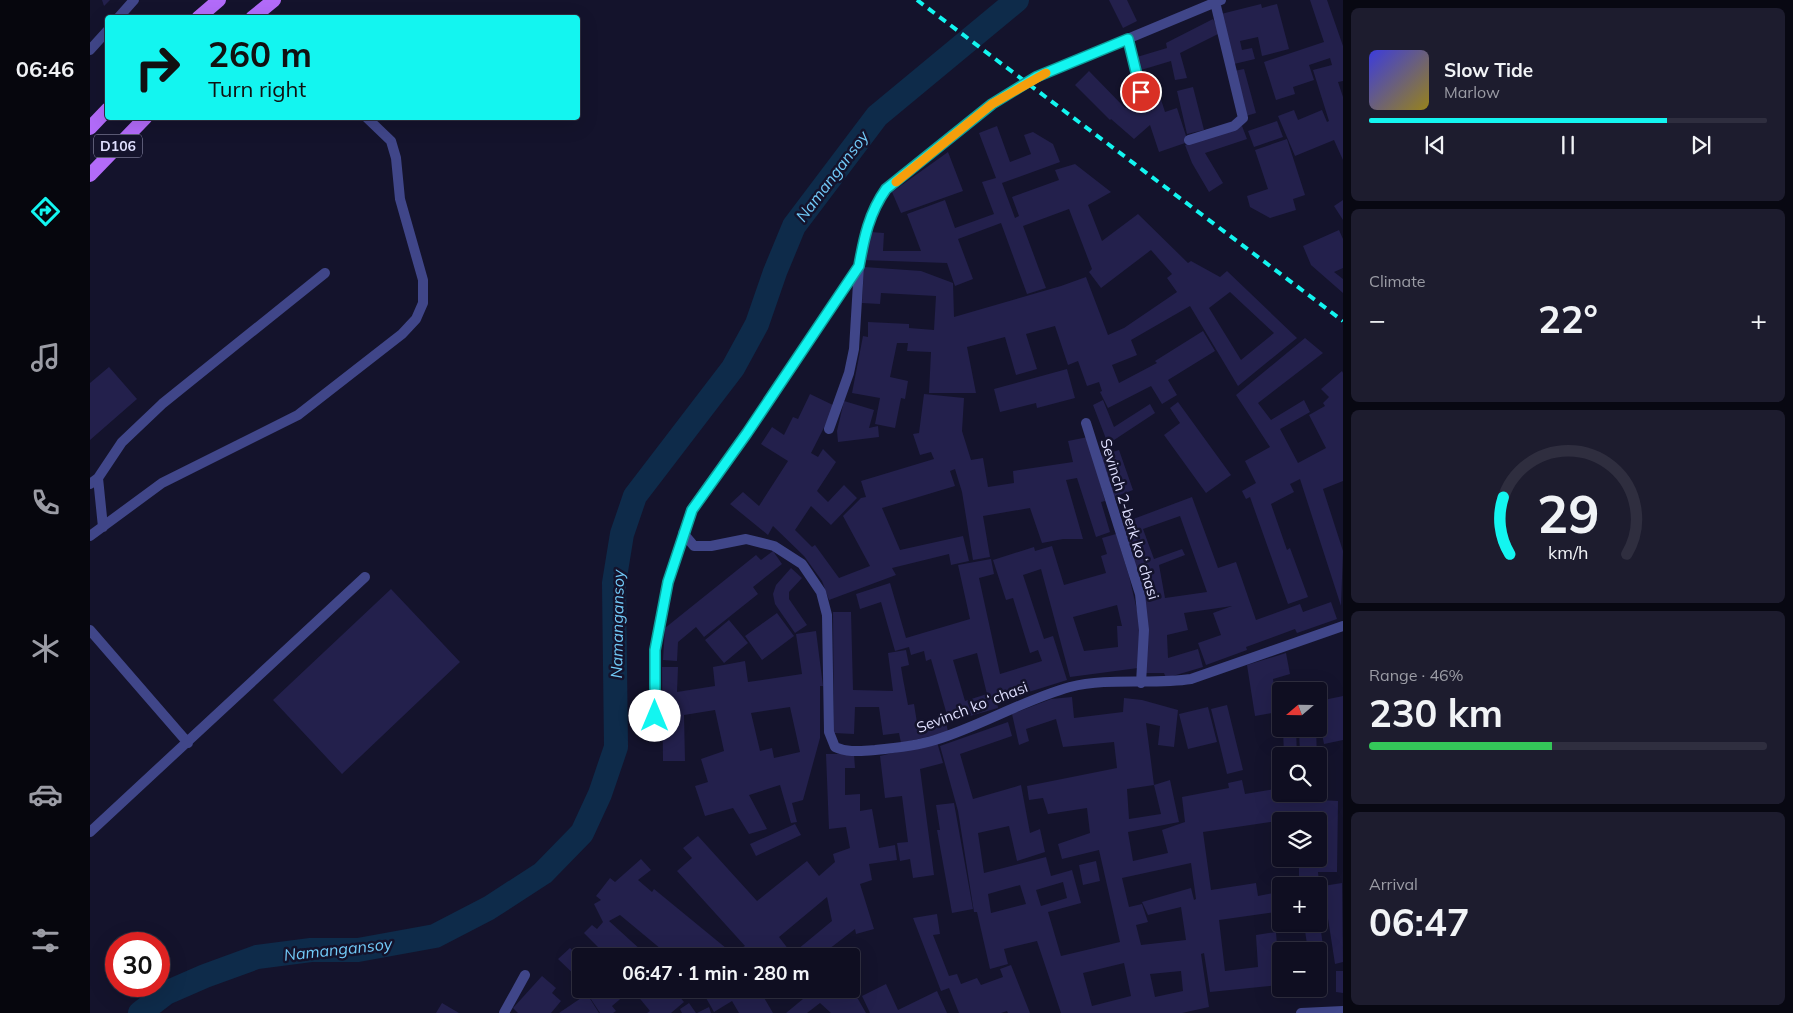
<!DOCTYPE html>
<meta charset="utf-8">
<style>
:root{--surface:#0f0e21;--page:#1d1c2e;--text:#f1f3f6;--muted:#9b9ca5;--line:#2f2e3f;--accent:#13f5f0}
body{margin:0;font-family:Mulish,sans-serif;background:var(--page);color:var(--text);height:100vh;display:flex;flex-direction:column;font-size:19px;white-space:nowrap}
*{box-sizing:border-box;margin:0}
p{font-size:16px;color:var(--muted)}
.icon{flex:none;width:28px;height:28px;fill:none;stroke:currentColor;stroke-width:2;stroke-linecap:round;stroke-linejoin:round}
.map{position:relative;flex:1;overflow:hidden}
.panel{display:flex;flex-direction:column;gap:8px;padding:8px;background:#080812;width:450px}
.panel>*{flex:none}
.guide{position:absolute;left:15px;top:15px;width:475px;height:105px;border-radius:5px;box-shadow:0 5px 20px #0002,0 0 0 1px var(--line);background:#13f5f0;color:#111;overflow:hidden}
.needle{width:32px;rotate:250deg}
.buttons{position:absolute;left:1182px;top:682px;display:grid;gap:10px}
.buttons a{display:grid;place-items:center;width:55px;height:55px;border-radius:5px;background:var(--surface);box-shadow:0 5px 20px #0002,0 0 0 1px var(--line);font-size:25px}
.speed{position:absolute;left:15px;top:932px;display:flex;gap:10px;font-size:25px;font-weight:700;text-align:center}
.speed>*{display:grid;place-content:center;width:65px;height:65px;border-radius:50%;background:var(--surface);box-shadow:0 5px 20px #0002,0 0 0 1px var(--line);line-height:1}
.speed .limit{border:8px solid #d22;background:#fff;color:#111}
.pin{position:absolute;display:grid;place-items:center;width:42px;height:42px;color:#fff;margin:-21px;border:2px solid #fff;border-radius:50%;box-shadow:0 1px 5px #0007}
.me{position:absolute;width:55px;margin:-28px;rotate:0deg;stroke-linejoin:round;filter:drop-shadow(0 0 4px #0008)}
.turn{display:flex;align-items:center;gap:18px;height:105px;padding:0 20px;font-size:22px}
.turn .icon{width:65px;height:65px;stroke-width:2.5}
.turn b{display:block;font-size:35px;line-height:42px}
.big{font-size:38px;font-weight:700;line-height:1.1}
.panel .card{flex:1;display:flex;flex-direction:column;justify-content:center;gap:8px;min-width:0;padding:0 18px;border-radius:8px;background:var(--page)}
.panel .dial{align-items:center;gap:0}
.dial svg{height:130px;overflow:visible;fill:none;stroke:var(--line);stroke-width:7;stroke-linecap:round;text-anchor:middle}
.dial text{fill:var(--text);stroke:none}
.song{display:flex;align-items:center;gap:15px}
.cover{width:60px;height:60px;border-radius:8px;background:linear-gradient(135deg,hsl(240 70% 55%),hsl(50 70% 35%))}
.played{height:5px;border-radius:2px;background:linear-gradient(90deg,var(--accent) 75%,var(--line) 75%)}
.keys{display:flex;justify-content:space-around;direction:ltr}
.heat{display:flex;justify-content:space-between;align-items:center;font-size:28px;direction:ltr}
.charge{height:8px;border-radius:4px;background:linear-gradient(90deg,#34c759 46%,var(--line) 0)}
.trip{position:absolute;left:482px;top:948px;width:288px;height:50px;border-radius:5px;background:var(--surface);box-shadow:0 5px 20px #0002,0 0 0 1px var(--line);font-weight:700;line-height:50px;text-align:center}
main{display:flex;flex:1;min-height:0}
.menu{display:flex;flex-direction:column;width:90px;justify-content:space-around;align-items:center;background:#06060d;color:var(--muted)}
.menu .icon{width:35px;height:35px}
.menu .active{color:var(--accent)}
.menu b{font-size:22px;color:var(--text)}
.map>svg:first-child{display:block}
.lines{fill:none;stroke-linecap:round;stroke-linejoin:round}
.canal{stroke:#0e2b4a;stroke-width:24}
.building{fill:#23204c;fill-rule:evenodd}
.service{stroke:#404689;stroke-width:10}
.minor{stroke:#404689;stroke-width:10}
.primary{stroke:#b26bf9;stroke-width:14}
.rail{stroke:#13f5f0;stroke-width:4;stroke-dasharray:8 6;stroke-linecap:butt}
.route-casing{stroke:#0c9f9c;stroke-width:12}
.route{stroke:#13f5f0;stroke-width:9}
.slow{stroke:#f59e0b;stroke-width:9}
.labels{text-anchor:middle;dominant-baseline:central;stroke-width:5;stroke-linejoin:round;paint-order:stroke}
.shield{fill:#14132c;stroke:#a2a2bf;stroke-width:1}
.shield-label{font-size:14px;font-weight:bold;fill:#dfdffe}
.street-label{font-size:15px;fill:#dfdffe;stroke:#14132c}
.water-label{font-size:16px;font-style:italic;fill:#72cbf9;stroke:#14132c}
</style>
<main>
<nav class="menu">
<b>06:46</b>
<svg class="icon active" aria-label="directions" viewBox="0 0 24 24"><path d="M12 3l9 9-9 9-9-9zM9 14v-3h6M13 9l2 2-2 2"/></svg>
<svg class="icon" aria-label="music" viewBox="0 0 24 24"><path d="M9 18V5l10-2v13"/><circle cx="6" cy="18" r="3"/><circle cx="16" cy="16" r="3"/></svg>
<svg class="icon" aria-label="phone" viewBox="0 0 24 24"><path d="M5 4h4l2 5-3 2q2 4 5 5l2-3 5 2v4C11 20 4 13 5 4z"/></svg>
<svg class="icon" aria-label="climate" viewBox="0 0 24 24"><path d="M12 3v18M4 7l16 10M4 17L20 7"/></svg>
<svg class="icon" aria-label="car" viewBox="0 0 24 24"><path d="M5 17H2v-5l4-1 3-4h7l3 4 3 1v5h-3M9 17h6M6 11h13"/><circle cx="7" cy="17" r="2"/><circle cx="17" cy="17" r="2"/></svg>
<svg class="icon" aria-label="filters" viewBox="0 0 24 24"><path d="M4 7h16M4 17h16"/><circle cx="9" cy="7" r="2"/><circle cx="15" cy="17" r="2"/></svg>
</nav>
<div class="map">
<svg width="1253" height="1013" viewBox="0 0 1253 1013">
<rect width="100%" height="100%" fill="#14132c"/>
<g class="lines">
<path class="canal" d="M50,1013L76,993L115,976L167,957L221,950H268L345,936L399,908L453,873L492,833L510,794L526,747L524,583L532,534L545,496L643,368L667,324L685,272L704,226L787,116L927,0"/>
</g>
<path class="building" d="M12,0H20L14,6Z
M1019,0H1037L1047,21L1033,28Z
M1220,0H1237L1253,46V81L1248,82L1253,97V160L1244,140L1205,156L1188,116L1204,110L1208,120L1232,110L1237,122L1239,121L1223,70L1242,65L1240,58L1219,65L1224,80L1203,87L1205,94L1186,100L1174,62L1234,42Z
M1171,4L1172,8L1187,4L1199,49L1172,56L1168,37L1150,41L1152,50L1162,48L1165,59L1144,64L1131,14Z
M1123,19L1130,33L1090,53L1097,78L1085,80L1081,61L1051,70L1047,57L1077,48L1076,43Z
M1154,69L1166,113L1156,116L1144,71Z
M999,71L1035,108L1055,95L1054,92L1067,87L1075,112L1087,108L1098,142L1069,152L1060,125L1044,139L1021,119L1020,120L985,85Z
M1103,87L1114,130L1097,134L1087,91Z
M1187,121L1193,137L1164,147L1158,131Z
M907,126L920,162L941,154L934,135L943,132L963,144L970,162L912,183L925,218L929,216L922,197L969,180L965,170L985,164L1021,192L998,205L1012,241L1048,214L1098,263L1101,261L1130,277L1137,271L1207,338L1148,386L1100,306L1041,340L1047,355L1022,365L1029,383L1067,363L1065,361L1113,331L1125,351L1078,380L1087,395L1072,404L1061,386L1018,408L1010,392L1012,391L1009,382L997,386L988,361L978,365L965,326L936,334L947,369L926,375L915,337L877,347L886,393H839L841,352L817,351L818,343H807L800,377L818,381L815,399L811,398L805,428L785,424L790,398L762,393L773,336L778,337V322L819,324V328L844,330L846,296L791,293L790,304L772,303L774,267L831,271L863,283L864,317L971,286L996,277L1018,335L1034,328L1087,292L1077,278L1082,274L1061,250L1011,288L999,272L1002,269L979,209L933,226L956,288L937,294L911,223L868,239L883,279L865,286L857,263L772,260L780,232L794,233L793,251H831L817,214L855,200L865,228L904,214L892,182L906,178L889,133ZM1140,292L1184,333L1151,360L1119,308Z
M1152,126L1157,139L1115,153L1133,183L1119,192L1102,163L1095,145Z
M1197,139L1215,195L1203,199L1206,210L1180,218L1160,207L1157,196L1178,189L1165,150Z
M858,152L873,191L811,213L802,192Z
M1253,200V220L1244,206Z
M1249,230L1253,239V268L1244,272L1253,279V293L1221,265L1213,246Z
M1215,338L1233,353L1168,403L1181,420L1214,400L1220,412L1190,429L1208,463L1236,448L1219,415L1235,406L1233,403L1239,397L1231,389L1252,371L1253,373V481L1233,489L1253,551L1251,606L1210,479L1200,484L1204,492L1181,504L1197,550L1200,548L1218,597L1198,604L1160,497L1156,499L1152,491L1166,483L1155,461L1180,447L1146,395Z
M19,367L47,399L0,440V383Z
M977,369L985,398L947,408L946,403L910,412L904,389Z
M720,394L745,406L721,453L728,457L733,449L746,462L727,491L738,502L754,485L767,498L741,525L721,506L705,530L722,547L725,545L749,578L780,566L753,516L771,498L776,497L771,481L844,459L841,452L830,455L823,434L829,433L834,394L874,398L872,431L881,460L893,458L898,487L924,483L923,471L983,462L978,441L998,437L1015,501L1011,502L1020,532L1006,537L987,478L976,480L993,539H973L952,543L940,508L893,516L900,557L883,560L872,492L865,469L860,471L865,486L792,508L810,550L873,536L879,561L861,565L859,554L802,568L806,575L739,600L732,581L714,556L683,526L678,535L640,504L653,492L669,506L698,461L671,444L682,427L694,435L703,417L708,419Z
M1013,400L1024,427L1060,404L1065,413L1018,444L1003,405Z
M754,401L784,410L779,428L788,426L789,437L748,442L747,431Z
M1088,402L1141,475L1116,493L1074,435L1090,423L1080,408Z
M1029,450L1043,490L1024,497L1010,456Z
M1102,497L1128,568L1146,562L1166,620L1210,604L1213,612L1241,602L1247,619L1207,633L1205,629L1156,647L1157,650L1116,665L1108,643L1131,635L1123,613L1142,606L1094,613L1098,630L1077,635L1078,658L1108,649L1113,667L1076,678L1074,673H1055V619L1030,524ZM1090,516L1117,592L1075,598L1069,565L1095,555L1092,549L1064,559L1053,529Z
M1026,534L1039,576L1050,623L1048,668L980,677L951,569L933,575L954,639L963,636L977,680L907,702L908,708L859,722L841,659L836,661L834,651L821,655L819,647L805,651L791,602L770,609L766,594L800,583L816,638L880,619L868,565L901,559L904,574L889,578L910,674L952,661L948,650L940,653L923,598L916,600L903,560L944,547L945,551L962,546L974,585L1016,573L1011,556L1017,554L1012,538ZM1027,605L1032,626H1027L1028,647L994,651L983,617ZM887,653L897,694L875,701L863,660Z
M683,551L692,564L663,587L668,594L614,637L606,627L588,642L587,661L573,660L575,628L666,555L671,560Z
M701,568L712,578L699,592V599L717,625L705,633L685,604L683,594L686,585Z
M301,589L370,662L252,774L183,700Z
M743,612H761L763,690L803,691L798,653L816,650L819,665L811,667L813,679L818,705L824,704L828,729L856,722L858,732L811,743L809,733L793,735L789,707H765L764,734L744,733Z
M687,613L704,636L672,660L655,636Z
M639,620L658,643L634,663L615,640Z
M726,631L733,686H730V738L713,800L702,803L707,822L701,823L690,785L659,795L677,829L659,834L643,808L615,816L605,786L618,782L611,759L634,751L625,710L594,715L595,761H573L572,667H588L587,692L625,686L623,667L655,661L658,682L712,674L706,634ZM700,707L710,752L684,758L682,748L670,751L661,713Z
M1196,653L1200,674L1183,679L1188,712L1165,716L1157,665Z
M1253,696V740L1234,744L1229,719V701Z
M982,697L984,718L1033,712L1034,698L1052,700L1088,710L1084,747L1068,745L1070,726L1056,723L1064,785L1037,789L1039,819L1071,814L1064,785L1080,780L1089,822L1038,832L1043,861L1078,853L1072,830L1095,822L1092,797L1139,788L1138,783L1152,780L1155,794L1191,788V794H1229V800L1248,801L1247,872H1228L1229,881H1224L1225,886L1197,885L1209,883V859H1229V821H1208V818L1113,832L1121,890L1166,883L1168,896L1183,893L1186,912L1129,920L1135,971L1168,967L1166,935L1186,932L1190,985L1120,992L1114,953L1111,954L1119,1007L1092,1013H971L947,941L914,949L918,964L900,969L887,912H884L868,811L850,746L918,722L922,736L870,754L883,799L931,785L940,833L950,829L955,852L927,861L919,826L888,833L894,873L956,857L961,876L982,870L991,903L958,912L971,956L1030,942L1009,850L972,859L968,844L1000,833L997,808L958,814L953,798L939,800L937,786L1027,768L1024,742L973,747L966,719L936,729L939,741L929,745L922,714L961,699ZM1101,863L1106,899L1104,900L1101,888L1052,902L1058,915L1091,907L1096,940L1051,945L1046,925L1058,922L1052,904L1039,907L1032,878ZM973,882L977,898L951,906L946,890ZM930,885L936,904L901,913L898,894ZM1034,963L1041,996L1002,1006L993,973ZM1091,971L1093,991L1065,997L1060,974Z
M1137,705L1153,770L1137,774L1121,709Z
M1118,707L1127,742L1098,749L1089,714Z
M1193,729H1206L1207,756H1194Z
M1209,729H1226L1227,756H1210Z
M847,742L853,763L830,769L844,875L823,878L820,859L810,861L807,843L818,842L812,796L795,798L790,756Z
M736,754H764L765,768H755V795L770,794V811L782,809L789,848L805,845L807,860L779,864L782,880L770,884L784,929L766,934L765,929L730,956H575L577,954L530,915L519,921L552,951L546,956H517L494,933L502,925L507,929L513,922L504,904L511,900L506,896L520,878L525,882L551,859L561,870L548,880L562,892L564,889L642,953L655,946L587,871L602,858L593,848L608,836L667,901L717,861L729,876L745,862L743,854L760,848L756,827L739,829ZM737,897L742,921L702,954L689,937Z
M864,803L883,909L862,913L847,830H850L846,805Z
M705,824L711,835L666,856L660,844Z
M1006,861L1010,881L993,885L989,865Z
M1252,883L1253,962L1245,964L1233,886Z
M1191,886V909H1187L1184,887Z
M847,914L850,934L843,935L859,976L867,974L871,984L887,978L891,985L913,977L910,969L921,965L940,1013H918L917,1011L911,1013H869L859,988L851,991L823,918Z
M1214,924H1230L1238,982L1229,983V951H1218Z
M480,948L491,959V981L468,959Z
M1246,971H1253V993L1246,992Z
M452,976L466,988L462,993L471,1001L461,1013H428L423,1008Z
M796,984L808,1010L847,991L857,1013H780L772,996Z
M499,989H583L594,1002L581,1013H557L560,1011L542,989L522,1006L526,1011L523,1013H510L497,993L501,990Z
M611,989H669L683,1013H649L642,1001L624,1012Z
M725,989H757L768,999L776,1013H741L730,1003L717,1013H696Z
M497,994L509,1013H469Z
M352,1003L369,1013H346Z
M599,1003L606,1013H592L590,1009Z
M619,1007L621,1013H607Z"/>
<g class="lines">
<path class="service" d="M1038,39L1051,92
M8,478L13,527
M0,484L8,478L32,442L72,404L235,273
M0,536L72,483L208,415L312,334L326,319L333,303V280L310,199L306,158L301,141L277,118
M0,630L98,743
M0,832L275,577"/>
<path class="minor" d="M28,18L44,0
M0,50L18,30
M1099,140L1144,126L1153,118L1125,2
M996,423L1050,594L1054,630L1051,683
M739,429L759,373L764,349L769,267
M593,533L604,546H621L656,539L684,546L712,564L731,592L737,615L739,732L745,747C758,753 770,751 785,750C806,748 826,746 845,740C891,726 933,700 980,687C1019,677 1062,685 1101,679L1253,626
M565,715V649L578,582L602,509L657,433L769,266C774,238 779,213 796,189L902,104L946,77L1131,0
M414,1013L435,975
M1211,1013L1253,1011"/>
<path class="primary" d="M108,18L129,0
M162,18L184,0
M0,128L18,109
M0,175L55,118"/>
<path class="rail" d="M827,0L1253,321"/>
</g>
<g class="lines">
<g class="route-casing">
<path id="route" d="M565,716V650L578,582L602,510L657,433L769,266C774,238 779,213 796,189L902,104L946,77L1038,39L1051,92"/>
</g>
<use href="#route" class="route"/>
<path class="slow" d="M806,182L902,104L956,73"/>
</g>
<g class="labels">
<rect class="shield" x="4" y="134.5" width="48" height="23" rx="4"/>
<g class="shield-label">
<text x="28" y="146">D106</text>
</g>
<g class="street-label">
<text transform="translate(1040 519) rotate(73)">Sevinch 2-berk koʻchasi</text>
<text transform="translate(882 707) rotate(-21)">Sevinch koʻchasi</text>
</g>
<g class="water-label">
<text transform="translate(742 176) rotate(-53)">Namangansoy</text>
<text transform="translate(527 624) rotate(-89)">Namangansoy</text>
<text transform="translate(248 949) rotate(-6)">Namangansoy</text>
</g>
</g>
</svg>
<div class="buttons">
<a><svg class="needle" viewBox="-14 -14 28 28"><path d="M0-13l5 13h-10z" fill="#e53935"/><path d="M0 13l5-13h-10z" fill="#9b9ca5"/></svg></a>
<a><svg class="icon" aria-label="search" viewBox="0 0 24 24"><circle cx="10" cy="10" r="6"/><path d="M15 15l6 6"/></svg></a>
<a><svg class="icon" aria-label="layers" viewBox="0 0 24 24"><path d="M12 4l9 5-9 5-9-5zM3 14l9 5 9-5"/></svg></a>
<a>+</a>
<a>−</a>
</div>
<div class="speed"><div class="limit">30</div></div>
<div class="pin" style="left:1051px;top:92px;background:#d93025"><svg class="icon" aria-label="arrive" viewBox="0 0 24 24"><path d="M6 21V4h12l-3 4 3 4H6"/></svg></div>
<svg class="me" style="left:565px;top:716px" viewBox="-20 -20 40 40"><circle r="19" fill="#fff"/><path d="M0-13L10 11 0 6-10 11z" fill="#13f5f0"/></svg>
<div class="trip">06:47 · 1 min · 280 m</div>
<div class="guide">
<div class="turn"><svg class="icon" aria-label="right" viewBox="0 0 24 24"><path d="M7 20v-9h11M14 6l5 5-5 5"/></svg><div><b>260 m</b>Turn right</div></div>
</div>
</div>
<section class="panel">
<div class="card">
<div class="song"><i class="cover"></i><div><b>Slow Tide</b><p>Marlow</p></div></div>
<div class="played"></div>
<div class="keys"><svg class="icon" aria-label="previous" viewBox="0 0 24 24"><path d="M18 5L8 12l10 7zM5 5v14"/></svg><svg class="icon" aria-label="pause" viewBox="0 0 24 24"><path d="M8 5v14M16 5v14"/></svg><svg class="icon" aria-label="next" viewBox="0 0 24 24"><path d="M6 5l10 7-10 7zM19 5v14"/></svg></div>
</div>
<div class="card"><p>Climate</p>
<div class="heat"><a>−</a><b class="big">22°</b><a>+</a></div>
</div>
<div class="card dial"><svg viewBox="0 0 100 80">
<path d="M14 69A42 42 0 1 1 86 69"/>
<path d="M14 69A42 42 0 0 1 10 34" stroke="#13f5f0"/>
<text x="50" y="56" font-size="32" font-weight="700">29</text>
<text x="50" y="72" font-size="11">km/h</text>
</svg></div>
<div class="card"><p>Range · 46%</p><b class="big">230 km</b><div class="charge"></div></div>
<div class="card"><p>Arrival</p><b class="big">06:47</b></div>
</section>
</main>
